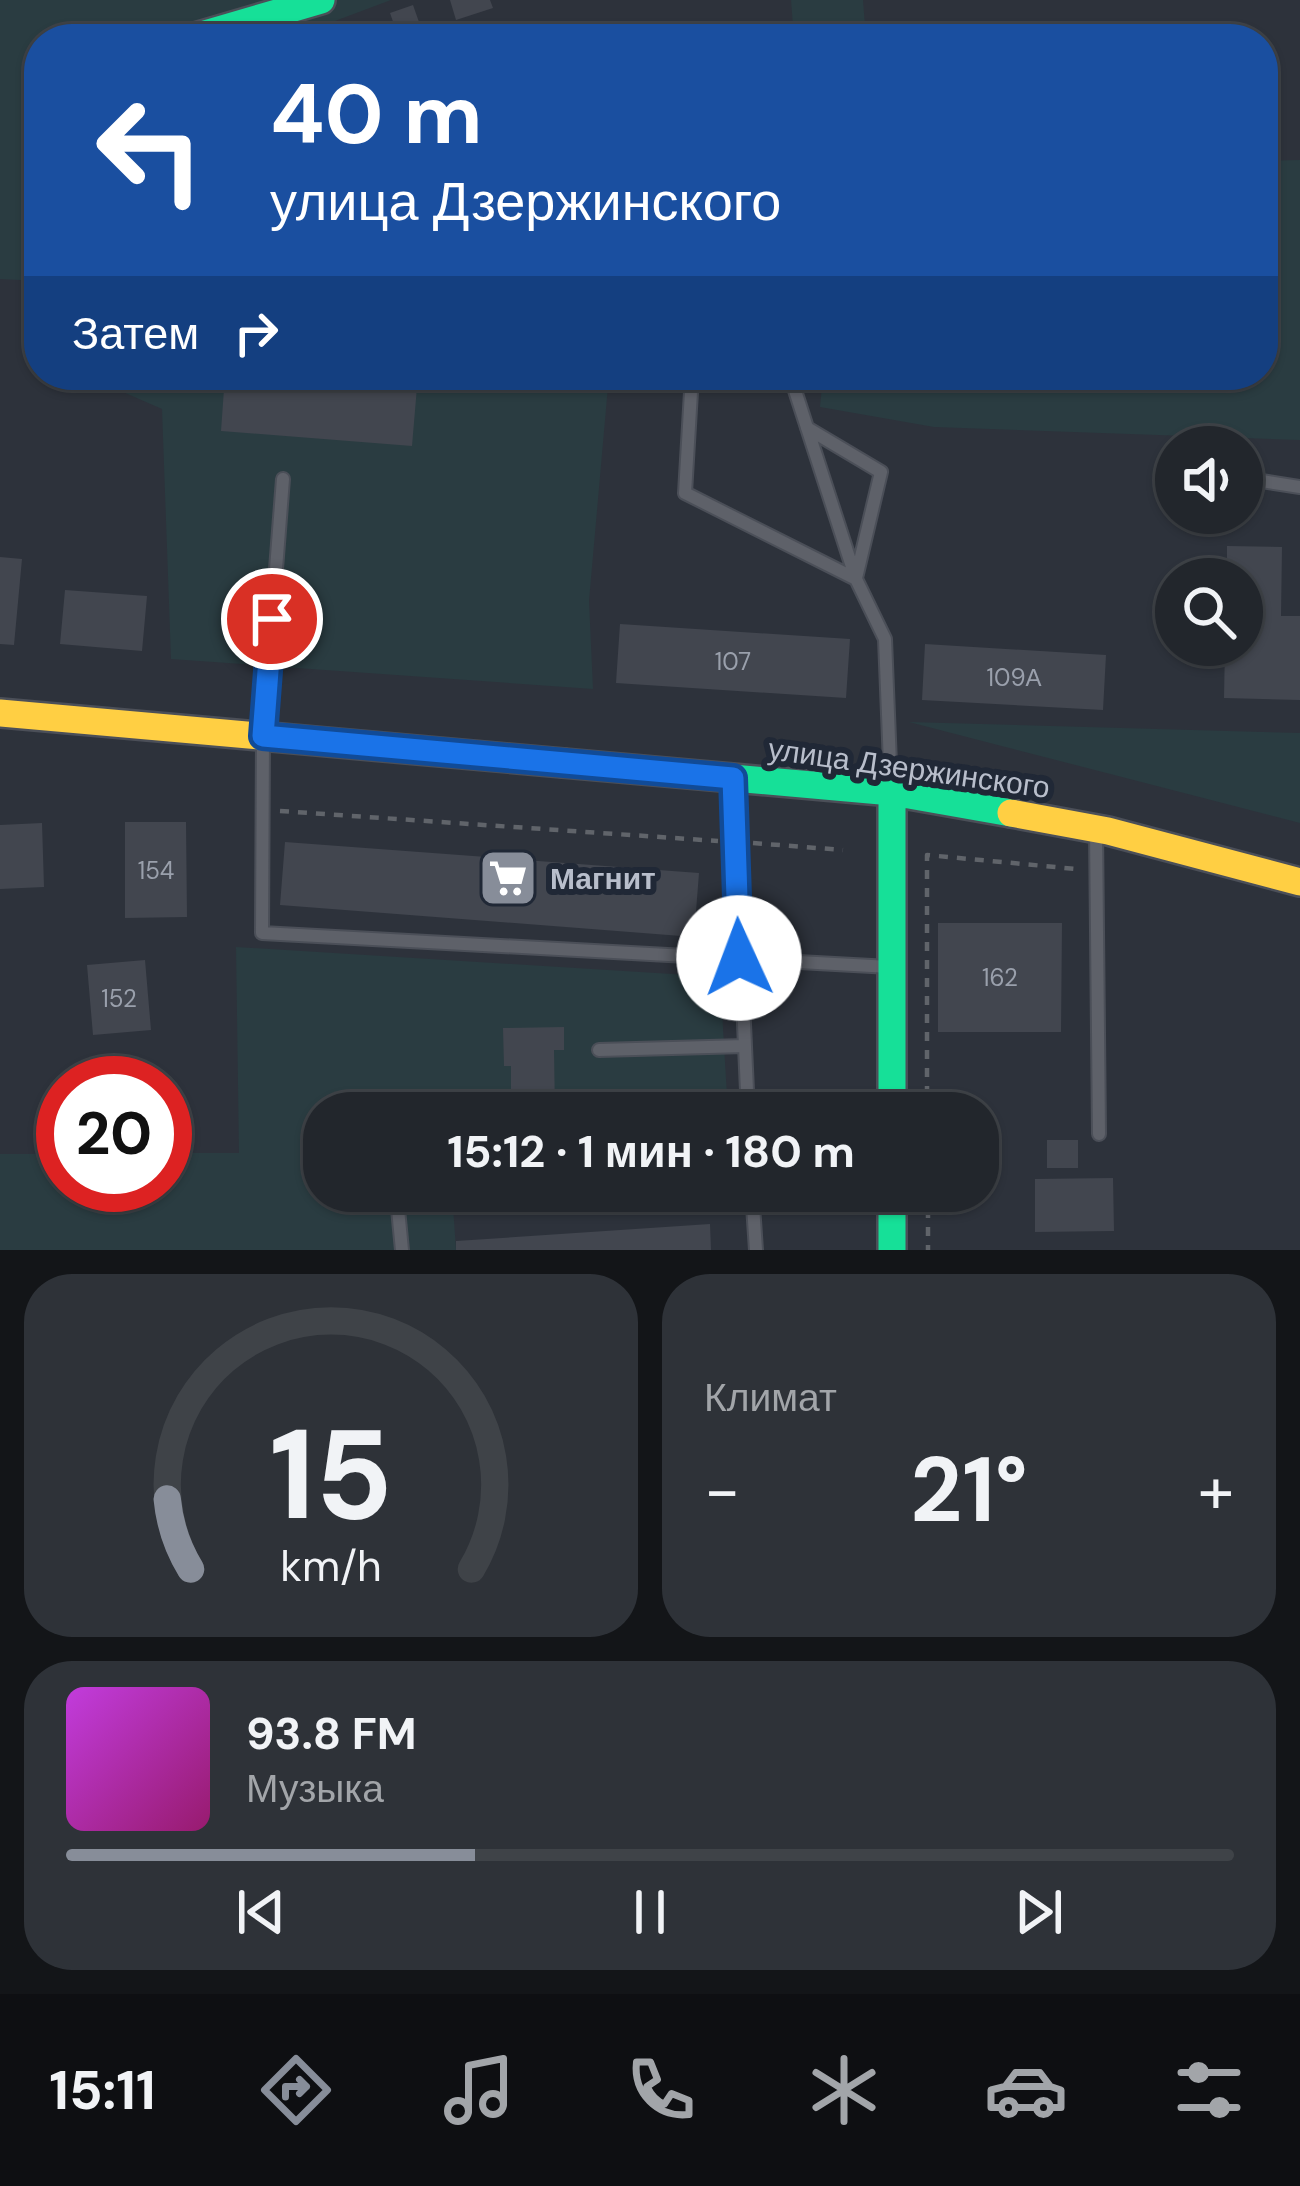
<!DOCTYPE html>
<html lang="ru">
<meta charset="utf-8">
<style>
:root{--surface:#22262c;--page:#2e3238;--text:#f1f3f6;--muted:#a2a5a9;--line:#3f4348;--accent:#878d99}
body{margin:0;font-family:"DM Sans",sans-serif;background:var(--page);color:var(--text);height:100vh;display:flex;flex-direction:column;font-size:45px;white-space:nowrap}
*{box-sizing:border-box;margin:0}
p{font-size:39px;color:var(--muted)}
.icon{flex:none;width:66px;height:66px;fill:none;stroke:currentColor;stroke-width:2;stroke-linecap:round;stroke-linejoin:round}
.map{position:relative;height:1250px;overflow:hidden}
.sheet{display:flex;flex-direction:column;gap:24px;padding:24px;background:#131518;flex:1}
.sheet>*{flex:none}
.guide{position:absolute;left:24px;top:24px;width:1254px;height:366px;border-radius:48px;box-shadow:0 3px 9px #0004,0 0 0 3px var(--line);background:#1a4fa0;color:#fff;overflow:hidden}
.fabs{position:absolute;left:1155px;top:426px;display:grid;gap:24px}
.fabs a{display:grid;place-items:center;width:108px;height:108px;border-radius:50%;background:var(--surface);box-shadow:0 3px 9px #0004,0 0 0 3px var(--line);font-size:60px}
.speed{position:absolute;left:36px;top:1056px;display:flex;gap:24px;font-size:60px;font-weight:700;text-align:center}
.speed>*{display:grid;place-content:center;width:156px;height:156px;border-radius:50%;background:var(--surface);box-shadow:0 3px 9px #0004,0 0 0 3px var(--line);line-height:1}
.speed .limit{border:18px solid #d22;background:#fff;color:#111}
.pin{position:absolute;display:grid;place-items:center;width:102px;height:102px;color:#fff;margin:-51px;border:6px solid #fff;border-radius:50%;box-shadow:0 3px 12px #0007}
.me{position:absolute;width:132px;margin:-66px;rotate:358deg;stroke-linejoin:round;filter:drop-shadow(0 0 9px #0008)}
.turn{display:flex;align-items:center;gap:42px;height:252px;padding:0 48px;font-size:54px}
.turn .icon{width:156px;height:156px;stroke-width:2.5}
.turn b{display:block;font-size:84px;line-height:102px}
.then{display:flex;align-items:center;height:114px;padding:0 48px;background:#0003;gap:24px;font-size:45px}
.big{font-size:90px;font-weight:700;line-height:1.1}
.sheet .card{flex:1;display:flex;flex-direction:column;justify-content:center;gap:18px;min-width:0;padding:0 42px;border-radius:48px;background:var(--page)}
.sheet .dial{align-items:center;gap:0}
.dial svg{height:312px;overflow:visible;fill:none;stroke:var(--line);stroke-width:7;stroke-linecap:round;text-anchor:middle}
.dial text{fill:var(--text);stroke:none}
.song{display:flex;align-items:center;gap:36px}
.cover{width:144px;height:144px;border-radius:18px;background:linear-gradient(135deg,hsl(290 70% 55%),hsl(320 70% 35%))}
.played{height:12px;border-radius:6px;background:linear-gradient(90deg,var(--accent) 35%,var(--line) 35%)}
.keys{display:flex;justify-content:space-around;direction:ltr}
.heat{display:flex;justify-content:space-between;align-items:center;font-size:66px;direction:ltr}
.sheet .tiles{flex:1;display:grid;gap:24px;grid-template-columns:1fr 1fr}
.card:last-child{grid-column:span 2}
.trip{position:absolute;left:303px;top:1092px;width:696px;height:120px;border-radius:48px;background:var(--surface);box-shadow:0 3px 9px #0004,0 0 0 3px var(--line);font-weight:700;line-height:120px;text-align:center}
.menu{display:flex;height:192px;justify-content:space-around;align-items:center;background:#0e0f12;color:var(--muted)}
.menu .icon{width:84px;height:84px}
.menu .on{color:var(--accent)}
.menu b{font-size:54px;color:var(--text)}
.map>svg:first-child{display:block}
.green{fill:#2a3c41}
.building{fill:#42464f}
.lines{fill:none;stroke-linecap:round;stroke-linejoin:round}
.lane-casing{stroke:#4b4f58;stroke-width:16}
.fast-casing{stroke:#4b4f58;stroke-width:32}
.slow-casing{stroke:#4b4f58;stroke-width:32}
.path{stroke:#60646a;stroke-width:4.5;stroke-dasharray:9 9;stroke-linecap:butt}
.lane{stroke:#5e6169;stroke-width:12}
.fast{stroke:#16e098;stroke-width:27}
.slow{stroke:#ffcf43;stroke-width:27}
.route-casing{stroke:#114b97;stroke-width:30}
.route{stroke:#1a73e8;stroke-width:21}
.labels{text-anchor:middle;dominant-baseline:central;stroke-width:12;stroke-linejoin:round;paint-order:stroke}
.number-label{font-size:24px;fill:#9aa0ac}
.street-label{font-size:30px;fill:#b8becb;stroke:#202836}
.poi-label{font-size:30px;font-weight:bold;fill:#b8becb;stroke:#202836;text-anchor:start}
</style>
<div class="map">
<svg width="1300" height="1250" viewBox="0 0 1300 1250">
<rect width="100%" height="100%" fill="#2d323b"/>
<path class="green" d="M0,0H391L287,39H39V281L0,279Z
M791,0H863L866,39H794Z
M1300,160V440L934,427L820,407L823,375H1263V161Z
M84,375H609L589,601L593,689L171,659L162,409Z
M909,722L1300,733V823Z
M236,947L720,977L728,1113H324V1191H452L456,1250H0V1154H63V1185H165V1153H239Z"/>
<path class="building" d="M450,0H490L493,8L456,20Z
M413,5L425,39H399L390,13Z
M225,375H418L412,446L221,431Z
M1227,546L1282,547L1281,616H1300V700L1224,698L1225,645H1242V579H1227Z
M0,557L22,559L14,645L0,644Z
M65,590L147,596L142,651L60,644Z
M620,624L850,639L846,698L616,683Z
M925,644L1106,655L1103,710L922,700Z
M125,822H186L187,917L125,918Z
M42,823L44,887L0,889V825Z
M285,842L699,873L694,937L280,905Z
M938,923H1062L1061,1032H938Z
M145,960L151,1030L93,1035L87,965Z
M564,1027V1050H554L555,1113H502V1108H511V1066H504L503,1028Z
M1047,1140H1078V1168H1047Z
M1113,1178L1114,1231L1035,1232V1179Z
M710,1224L711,1250H456V1241Z"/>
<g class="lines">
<g class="lane-casing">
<path id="lane" d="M692,375L685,493L856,579
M790,375L856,579L885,639L891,789
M807,428L881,472L856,578
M1242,478L1300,487
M283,479L263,736L262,933L890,967
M733,779L748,1113
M1096,829L1099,1134
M599,1050L745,1046
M752,1191L756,1250
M402,1250L397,1199L524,1191"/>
</g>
<g class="fast-casing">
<path id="fast" d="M188,39L321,0
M563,763L892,792L1011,813
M892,792V1113
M892,1191V1250"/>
</g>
<g class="slow-casing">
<path id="slow" d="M0,713L563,763
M1011,813L1108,831L1300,882"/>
</g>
<path class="path" d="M280,811L718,841
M753,843L843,850
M927,1113V855L1076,869
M928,1191V1250"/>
<use href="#lane" class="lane"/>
<use href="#fast" class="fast"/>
<use href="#slow" class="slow"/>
</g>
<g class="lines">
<g class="route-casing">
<path id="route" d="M272,619L263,736L733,778L739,958"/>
</g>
<use href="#route" class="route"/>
</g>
<defs>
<g id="supermarket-square" transform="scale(3)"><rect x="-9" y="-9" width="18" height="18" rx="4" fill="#878d99" stroke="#202836"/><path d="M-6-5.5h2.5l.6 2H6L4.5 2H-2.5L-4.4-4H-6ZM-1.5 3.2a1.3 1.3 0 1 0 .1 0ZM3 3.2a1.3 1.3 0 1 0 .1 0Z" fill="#fff"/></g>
</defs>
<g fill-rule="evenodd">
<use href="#supermarket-square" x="508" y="878"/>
</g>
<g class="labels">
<g class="number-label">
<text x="733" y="661">107</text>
<text x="1014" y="677">109А</text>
<text x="156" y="870">154</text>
<text x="1000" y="977">162</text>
<text x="119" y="998">152</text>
</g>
<g class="street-label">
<text transform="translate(909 768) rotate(8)">улица Дзержинского</text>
</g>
<g class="poi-label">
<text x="550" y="878">Магнит</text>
</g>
</g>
</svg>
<div class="fabs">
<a><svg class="icon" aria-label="sound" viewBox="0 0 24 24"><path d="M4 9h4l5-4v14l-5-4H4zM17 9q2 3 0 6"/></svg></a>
<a><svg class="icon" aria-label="search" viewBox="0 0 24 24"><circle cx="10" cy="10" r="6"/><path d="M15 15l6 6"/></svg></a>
</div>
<div class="speed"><div class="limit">20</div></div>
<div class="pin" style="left:272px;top:619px;background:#d93025"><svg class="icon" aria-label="arrive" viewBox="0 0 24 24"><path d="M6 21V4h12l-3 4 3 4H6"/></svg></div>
<svg class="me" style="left:739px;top:958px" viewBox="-20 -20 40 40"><circle r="19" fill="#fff"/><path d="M0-13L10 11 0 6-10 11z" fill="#1a73e8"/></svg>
<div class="trip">15:12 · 1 мин · 180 m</div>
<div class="guide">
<div class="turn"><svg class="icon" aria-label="left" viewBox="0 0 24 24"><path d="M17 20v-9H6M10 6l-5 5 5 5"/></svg><div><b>40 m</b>улица Дзержинского</div></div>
<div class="then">Затем<svg class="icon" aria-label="right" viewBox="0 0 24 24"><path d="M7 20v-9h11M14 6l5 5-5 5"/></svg></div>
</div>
</div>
<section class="sheet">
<div class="tiles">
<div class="card dial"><svg viewBox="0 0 100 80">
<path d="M14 69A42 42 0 1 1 86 69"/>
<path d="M14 69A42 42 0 0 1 8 51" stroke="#878d99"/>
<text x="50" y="56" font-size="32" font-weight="700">15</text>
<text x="50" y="72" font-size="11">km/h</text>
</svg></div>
<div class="card"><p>Климат</p>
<div class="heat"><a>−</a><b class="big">21°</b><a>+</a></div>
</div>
<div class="card">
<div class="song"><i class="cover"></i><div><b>93.8 FM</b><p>Музыка</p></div></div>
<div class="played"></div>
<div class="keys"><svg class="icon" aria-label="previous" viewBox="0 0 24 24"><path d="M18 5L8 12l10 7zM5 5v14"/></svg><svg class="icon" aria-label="pause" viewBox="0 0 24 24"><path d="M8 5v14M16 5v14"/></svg><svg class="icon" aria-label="next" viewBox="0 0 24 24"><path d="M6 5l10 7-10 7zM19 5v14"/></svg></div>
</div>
</div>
</section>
<nav class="menu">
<b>15:11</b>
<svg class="icon on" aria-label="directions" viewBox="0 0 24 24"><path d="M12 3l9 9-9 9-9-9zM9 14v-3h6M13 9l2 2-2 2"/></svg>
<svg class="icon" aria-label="music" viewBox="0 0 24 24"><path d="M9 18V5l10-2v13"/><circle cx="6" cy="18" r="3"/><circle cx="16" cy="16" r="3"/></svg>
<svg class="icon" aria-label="phone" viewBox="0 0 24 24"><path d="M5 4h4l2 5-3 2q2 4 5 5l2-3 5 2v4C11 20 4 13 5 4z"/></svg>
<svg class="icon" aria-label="climate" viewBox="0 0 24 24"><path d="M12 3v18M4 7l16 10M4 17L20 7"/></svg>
<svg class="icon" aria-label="car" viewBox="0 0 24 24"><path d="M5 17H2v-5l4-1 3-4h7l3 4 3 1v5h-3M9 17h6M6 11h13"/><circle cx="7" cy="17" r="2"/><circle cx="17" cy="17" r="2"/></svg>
<svg class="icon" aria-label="filters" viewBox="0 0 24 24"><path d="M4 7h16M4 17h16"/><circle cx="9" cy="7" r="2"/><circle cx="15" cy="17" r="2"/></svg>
</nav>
